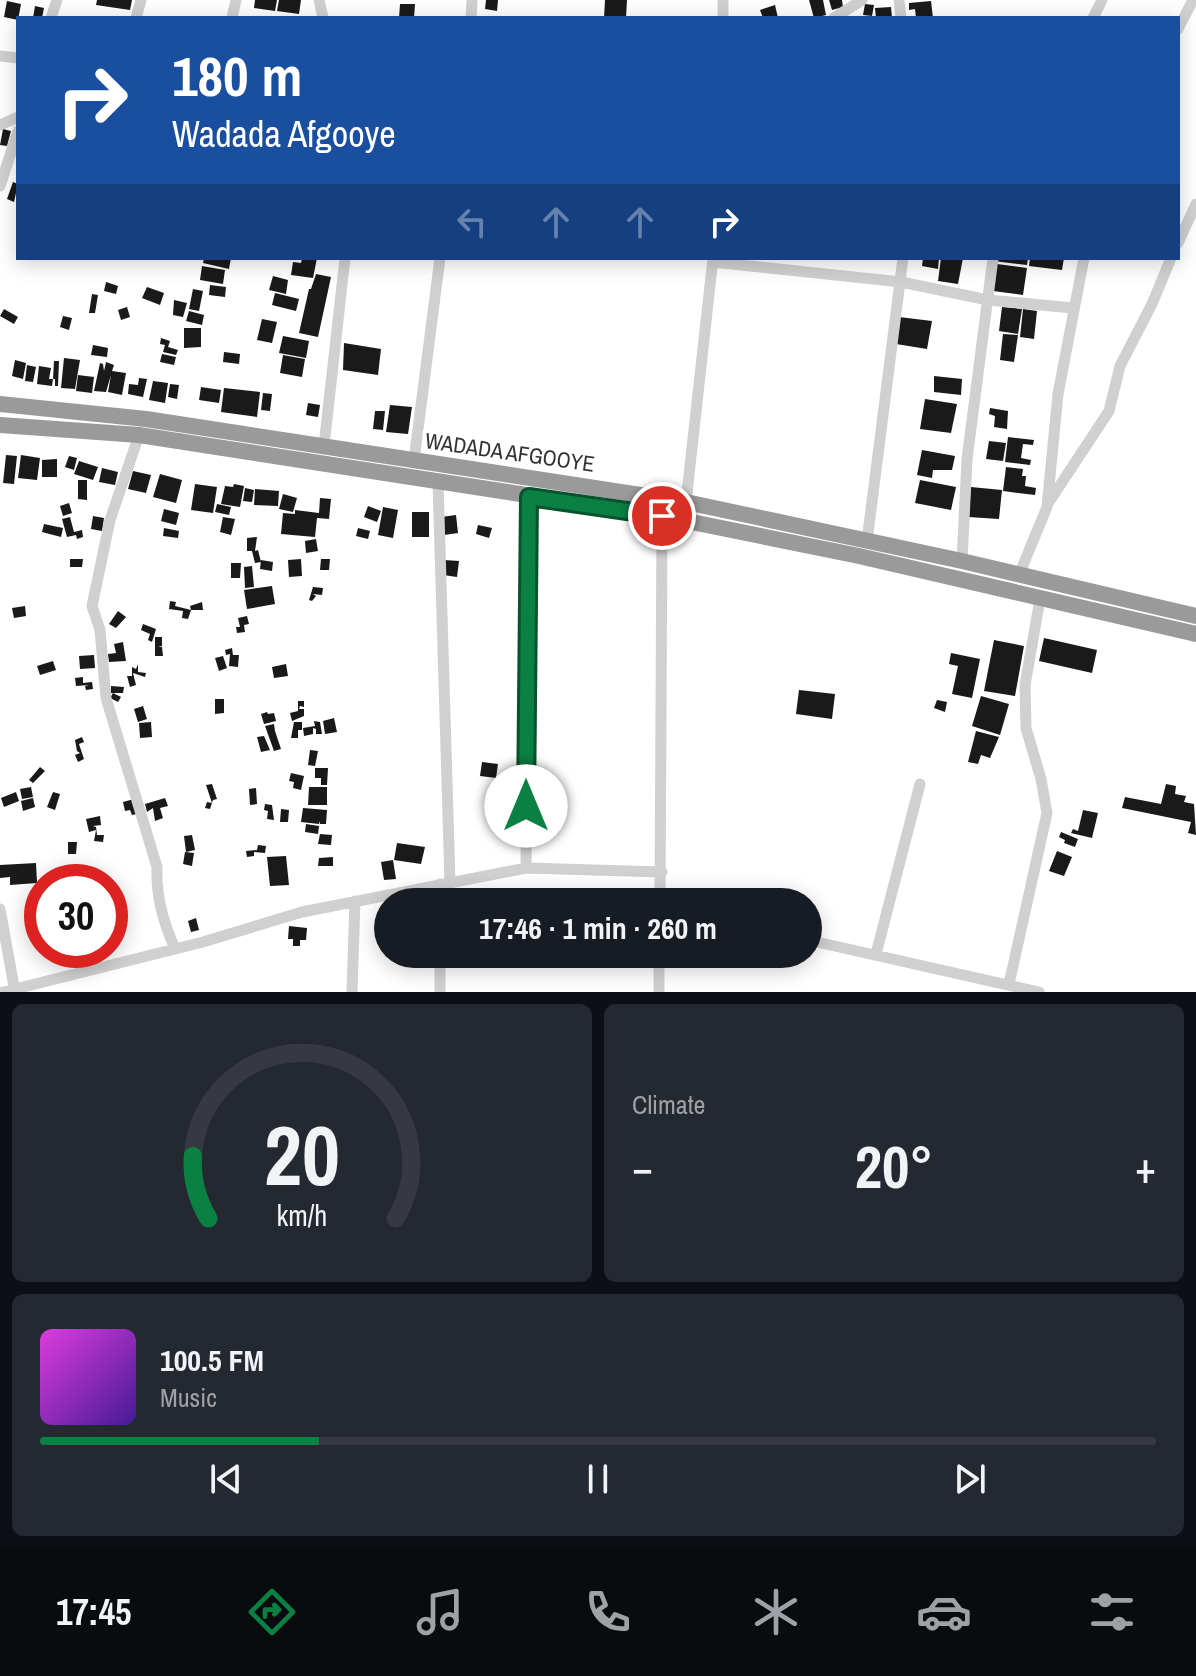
<!DOCTYPE html>
<meta charset="utf-8">
<style>
:root{--surface:#171b24;--page:#242831;--text:#f1f3f6;--muted:#9ea1a6;--line:#363941;--accent:#0b8043}
body{margin:0;font-family:"Archivo Narrow",sans-serif;background:var(--page);color:var(--text);height:100vh;display:flex;flex-direction:column;font-size:30px;white-space:nowrap}
*{box-sizing:border-box;margin:0}
p{font-size:26px;color:var(--muted)}
.icon{flex:none;width:44px;height:44px;fill:none;stroke:currentColor;stroke-width:2;stroke-linecap:round;stroke-linejoin:round}
.map{position:relative;height:992px;overflow:hidden}
.side{display:flex;flex-direction:column;gap:12px;padding:12px;background:#0d0f14;flex:1}
.side>*{flex:none}
.hud{position:absolute;left:16px;top:16px;width:1164px;height:244px;border-radius:0px;box-shadow:0 4px 20px #0003;background:#1a4fa0;color:#fff;overflow:hidden}
.speed{position:absolute;left:24px;top:864px;display:flex;gap:16px;font-size:40px;font-weight:700;text-align:center}
.speed>*{display:grid;place-content:center;width:104px;height:104px;border-radius:50%;background:var(--surface);box-shadow:0 4px 20px #0003;line-height:1}
.speed .limit{border:12px solid #d22;background:#fff;color:#111}
.pin{position:absolute;display:grid;place-items:center;width:68px;height:68px;color:#fff;margin:-34px;border:4px solid #fff;border-radius:50%;box-shadow:0 2px 8px #0007}
.me{position:absolute;width:88px;margin:-44px;rotate:0deg;stroke-linejoin:round;filter:drop-shadow(0 0 6px #0008)}
.turn{display:flex;align-items:center;gap:28px;height:168px;padding:0 24px;font-size:36px}
.turn .icon{width:104px;height:104px;stroke-width:2.5}
.turn b{display:block;font-size:56px;line-height:68px}
.lanes{display:flex;align-items:center;height:76px;padding:0 24px;background:#0003;justify-content:center;gap:40px;direction:ltr}
.lanes .off{opacity:.35}
.big{font-size:60px;font-weight:800;line-height:1.1}
.side .card{flex:1;display:flex;flex-direction:column;justify-content:center;gap:12px;min-width:0;padding:0 28px;border-radius:12px;background:var(--page)}
.side .dial{align-items:center;gap:0}
.dial svg{height:208px;overflow:visible;fill:none;stroke:var(--line);stroke-width:7;stroke-linecap:round;text-anchor:middle}
.dial text{fill:var(--text);stroke:none}
.song{display:flex;align-items:center;gap:24px}
.cover{width:96px;height:96px;border-radius:12px;background:linear-gradient(135deg,hsl(300 70% 55%),hsl(260 70% 35%))}
.played{height:8px;border-radius:4px;background:linear-gradient(90deg,var(--accent) 25%,var(--line) 25%)}
.keys{display:flex;justify-content:space-around;direction:ltr}
.heat{display:flex;justify-content:space-between;align-items:center;font-size:44px;direction:ltr}
.side .tiles{flex:1;display:grid;gap:12px;grid-template-columns:1fr 1fr}
.card:last-child{grid-column:span 2}
.trip{position:absolute;left:374px;top:888px;width:448px;height:80px;border-radius:40px;background:var(--surface);box-shadow:0 4px 20px #0003;font-weight:800;line-height:80px;text-align:center}
.tab-bar{display:flex;height:128px;justify-content:space-around;align-items:center;background:#090b0e;color:var(--muted)}
.tab-bar .icon{width:56px;height:56px}
.tab-bar .on{color:var(--accent)}
.tab-bar b{font-size:36px;color:var(--text)}
.map>svg:first-child{display:block}
.building{fill:#1a1a1a}
.lines{fill:none;stroke-linecap:round;stroke-linejoin:round}
.minor{stroke:#d0d0d0;stroke-width:11}
.highway{stroke:#9a9a9a;stroke-width:16}
.route-casing{stroke:#07532c;stroke-width:20}
.route{stroke:#0b8043;stroke-width:14}
.labels{text-anchor:middle;dominant-baseline:central;stroke-width:8;stroke-linejoin:round;paint-order:stroke}
.street-label{font-size:22px;fill:#333;stroke:#fff}
</style>
<div class="map">
<svg width="1196" height="992" viewBox="0 0 1196 992">
<rect width="100%" height="100%" fill="#fff"/>
<path class="building" d="M97,0H132L130,10L96,5Z
M255,0H277L275,11L254,8Z
M279,0H301L299,14L277,11Z
M486,0H498L497,11L485,9Z
M605,0H627L626,18H604Z
M809,0H823L826,15L814,18Z
M829,0H842L843,7L832,10Z
M7,1L21,4L18,20L4,17Z
M931,1L933,18H916L915,9L909,10V3Z
M400,4H415L414,18H399Z
M865,4L874,5L872,16L863,15Z
M775,5L778,18H763L760,10Z
M35,6L44,8L42,18H33Z
M891,7L892,18H876L875,8Z
M3,129L11,131L7,146L0,145Z
M13,182L18,184L14,202L7,199Z
M204,258H231L229,269L203,263Z
M302,258H317L313,278L291,275L293,262L301,263Z
M923,258H939L938,269L922,266Z
M941,258H963L958,284L938,281Z
M994,258H1028L1027,265L993,261Z
M1030,258H1064L1062,270L1029,266Z
M997,264L1027,268L1023,295L993,291Z
M202,266L225,270L223,284L200,280Z
M316,274L331,277L318,337L299,333L309,289H311Z
M273,276L288,280L286,294L269,290Z
M106,282L118,286L116,294L104,291Z
M210,285L226,287L225,297L209,295Z
M147,287L164,293L160,305L142,298Z
M193,289L203,291L199,311L189,309Z
M275,293L299,299L296,311L272,305Z
M92,294L98,295L95,313H89Z
M174,300L187,303L183,317L173,315Z
M127,307L130,317L121,320L118,310Z
M1002,307L1022,309L1018,334L999,331Z
M4,309L18,317L14,324L0,316Z
M1023,309L1037,311L1034,339L1020,337Z
M189,311L204,315L202,325L186,321Z
M63,316L72,318L69,330L60,327Z
M899,317L932,321L927,349L896,344Z
M262,319L277,322L272,343L257,340Z
M184,328H201V347L184,348Z
M1003,334L1018,335L1014,362L1000,360Z
M283,336L309,341L306,358L279,353Z
M161,338L170,341L168,347L178,350L176,355L163,352L165,345L160,344Z
M344,343L381,349L378,375L343,370Z
M93,345L108,348L107,357L91,355Z
M224,352L240,354L239,364L223,362Z
M162,354L176,357L174,365L160,362Z
M283,355L305,359L302,377L280,373Z
M64,358L80,360L75,389L61,388Z
M15,360L26,363L23,379L12,376Z
M54,361H59L58,386H55V379H53Z
M106,362L114,365L112,371L126,373L122,395L108,392L111,375L106,392L94,391L100,363L103,364L104,371Z
M27,365L36,367L33,382L25,381Z
M39,366L51,368L49,379H53L52,386L37,384Z
M78,375L94,377L92,393L76,391Z
M934,376L962,379L961,395L934,392Z
M139,378L147,379L143,397L128,394L129,384L138,385Z
M153,381L168,383L165,403L149,400Z
M170,384L179,385L177,399L168,397Z
M201,387L221,390L219,403L199,400Z
M224,388L260,392L257,417L221,412Z
M263,393L272,394L270,411L261,410Z
M925,399L957,404L951,433L920,429Z
M308,403L320,405L318,417L306,415Z
M390,405L412,407L408,434L386,432Z
M990,408L1008,411L1007,429L994,427L995,416L989,414Z
M375,411H385L383,430L373,429Z
M1008,437L1034,440L1033,445L1023,444L1021,458L1031,460L1030,465L1005,462Z
M989,441L1006,443L1003,461L986,459Z
M922,450L955,456L952,470H933L932,478L917,475Z
M6,455L17,456L14,484L3,483Z
M21,455L40,458L37,480L18,478Z
M69,456L77,458L74,470L65,467Z
M57,459V477H42V460Z
M79,461L98,467L93,480L74,474Z
M1006,467L1023,469L1022,476H1026L1025,486L1036,488L1035,495L1003,491Z
M102,468L118,472L115,485L99,482Z
M133,471L151,475L146,493L128,489Z
M160,474L182,480L176,503L153,497Z
M78,480H87V500L78,499Z
M920,480L956,487L951,510L915,503Z
M195,484L217,487L213,513L191,510Z
M234,484L244,486L240,507L221,504L225,486L233,487Z
M971,487L1002,490L999,519L968,517Z
M245,488L254,490L252,502L243,501Z
M255,489L279,491L278,506L254,505Z
M283,494L297,498L293,512L279,509Z
M320,498L331,499L329,519L317,518L315,537L281,534L283,513L295,514V510L319,513Z
M69,503L72,513L63,516L60,506Z
M217,504L231,507L229,515L215,512Z
M368,506L381,511L377,522L364,517Z
M383,507L398,510L393,538L378,535Z
M164,509L179,513L176,525L161,521Z
M412,512H429V537H412Z
M456,515L458,533L444,535L441,517Z
M93,516L104,518L102,531L91,529Z
M70,517L74,532L82,530L83,537L77,539L76,535L67,537L62,519Z
M223,517L235,519L231,535L220,532Z
M44,524L63,528L61,537L42,532Z
M478,525L492,528L489,538L476,534Z
M164,528L179,531L178,538L163,536Z
M358,528L370,531L368,539L356,536Z
M257,537L255,551L258,550L261,562L255,563L252,551H247V538Z
M316,539L318,551L306,553L305,541Z
M70,559H83L82,567H70Z
M301,559L302,576L289,577L288,560Z
M321,559H330L329,570H320Z
M261,560L273,562L272,571L260,569Z
M444,560L459,561L457,577L443,575Z
M231,563H241L240,578H231Z
M252,566L254,587L245,588L244,567Z
M272,586L275,604L247,609L244,590Z
M313,587L323,588L322,595L313,594L316,596L312,601L309,600Z
M170,601L176,602L175,606L191,610L190,606L202,602L203,610H191L188,619L182,618L183,611L169,609Z
M25,606L26,616L14,618L12,608Z
M118,611L126,617L116,628L109,624Z
M247,616L249,624L244,625L245,632L237,633L236,627H240L238,618Z
M143,624L156,629L152,642L148,640L150,634L141,630Z
M155,637H162V646H158L162,647L163,656H155Z
M1044,638L1097,650L1092,673L1039,661Z
M994,640L1024,646L1015,696L984,691Z
M123,642L126,661L109,662L108,654L116,653L114,644Z
M232,648L233,655H239L238,667L229,666L230,654L226,655L225,650Z
M951,653L980,659L972,698L952,694L958,666L949,664Z
M94,655L95,668L80,669L79,656Z
M223,656L227,668L219,671L215,658Z
M53,661L56,670L40,675L37,666Z
M138,664V672L146,673L145,677L133,673L136,685L130,687L127,676H132V667L136,669Z
M286,664L288,676L274,678L272,667Z
M83,677V683L92,682L93,689L86,690L85,686L89,685L76,686L75,678Z
M111,686L124,687L123,693H113L121,697L118,702L110,698L113,693H111Z
M799,690L835,694L832,719L796,714Z
M981,696L1009,704L1000,735L972,726Z
M215,699H224V713L215,714Z
M937,700L947,702L945,712L934,708Z
M298,701H304V707L300,706L299,709H304V716L292,721L290,713L298,711Z
M143,706L147,719L138,722L134,709Z
M267,712L268,714L274,713L276,721L264,724L261,714Z
M334,718L337,732L325,734L323,721Z
M314,721L320,722L322,734H316V729L313,728V734L304,736L303,728L315,726Z
M151,722L152,737L140,738L139,723Z
M294,722H302V730H298V738H291Z
M274,724L275,731L269,732L275,731L281,749L274,751L265,726Z
M976,731L999,737L990,758L981,755L978,764L968,762Z
M264,736L270,750L261,752L257,737Z
M82,737L84,742L79,744L84,759L78,762L75,755L80,753L77,751L75,740Z
M310,750L318,751L315,766L308,765Z
M482,762L498,764L496,778L480,776Z
M40,767L45,771L33,783L29,780Z
M315,768H328L327,785H321V778H315Z
M291,773L304,776L301,790L293,788L294,782L289,781Z
M212,784L217,799L213,800L210,809L205,808L207,802L212,803L206,785Z
M1166,784L1176,786L1175,794L1186,796L1184,802L1194,804L1196,835L1188,833L1191,822L1122,808L1125,797L1161,804Z
M31,787L33,797L22,799L20,789Z
M309,787H327V805H308Z
M256,788L257,804L250,805L249,789Z
M16,792L19,801L4,807L1,798Z
M53,792L60,794L55,810L47,807Z
M33,798L35,807L23,811L21,801Z
M165,798L168,806L160,808L163,818L155,821L153,808L147,812L145,804Z
M134,799L137,814L132,815L130,810L125,811L123,802Z
M265,804L272,805L274,820L267,819L268,811L264,810Z
M303,808L327,810L326,824H320V821L319,824L301,822Z
M281,809L289,810L288,822H280Z
M1083,810L1098,813L1092,838L1071,833L1073,829L1078,831Z
M100,816L101,825L93,826L96,827L97,835H104L103,842L94,841L96,830L89,832L86,819Z
M306,824L319,826L318,834L305,832Z
M1061,832L1078,839L1075,847L1064,843L1065,840L1059,837Z
M320,834L332,835L331,845L318,844Z
M192,835L195,850L186,852L184,836Z
M68,842H77L76,854H68Z
M397,843L425,847L421,864L394,860Z
M258,845L266,846L265,853L254,852V856L247,857L246,851L257,850Z
M1057,851L1072,857L1064,876L1049,871Z
M185,852L194,853L192,866L183,864Z
M286,856L289,885L270,886L267,857Z
M333,857V866H318L319,858Z
M393,860L396,879L384,880L381,862Z
M36,863L37,883L10,885V877L0,878V865Z
M41,910L42,921L27,923L25,912Z
M196,918L199,930L191,932L188,921Z
M289,926L307,928L306,940H300V946H293V939H288Z"/>
<g class="lines">
<path class="minor" d="M319,0L323,18
M899,0L901,18
M51,18L57,0
M136,18L141,0
M232,18L236,0
M471,18L472,0
M723,18V0
M834,18L862,0
M1093,18L1102,0
M1178,29L1193,0
M0,56L18,58
M0,125L18,117
M0,186L18,131
M1178,243L1196,204
M713,262L901,282L988,300L1073,308
M139,435L110,520L92,606L100,630L106,698L157,867C156,897 163,921 175,949
M324,446L345,258
M414,460L440,258
M438,482L450,882
M686,502L713,258
M1049,502L1109,411L1120,366L1152,304L1171,258
M867,541L903,258
M962,561L967,459L993,258
M1019,575L1047,507L1058,394L1084,258
M526,868L529,497
M440,902V884
M660,902L662,516
M0,909L15,992
M808,940L1039,992
M659,954V992
M876,954L920,784
M1009,984L1047,813L1041,779L1026,728L1025,685L1040,599
M3,992L203,942L302,912L526,868L662,872
M352,992L355,901
M440,992V954"/>
<path class="highway" d="M0,404L146,419L686,502L962,561L1196,616
M0,425L139,435L662,516L859,556L1196,634"/>
</g>
<g class="lines">
<g class="route-casing">
<path id="route" d="M526,806L529,497L662,516"/>
</g>
<use href="#route" class="route"/>
</g>
<g class="labels">
<g class="street-label">
<text transform="translate(510 452) rotate(8)">WADADA AFGOOYE</text>
</g>
</g>
</svg>
<div class="speed"><div class="limit">30</div></div>
<div class="pin" style="left:662px;top:516px;background:#d93025"><svg class="icon" aria-label="arrive" viewBox="0 0 24 24"><path d="M6 21V4h12l-3 4 3 4H6"/></svg></div>
<svg class="me" style="left:526px;top:806px" viewBox="-20 -20 40 40"><circle r="19" fill="#fff"/><path d="M0-13L10 11 0 6-10 11z" fill="#0b8043"/></svg>
<div class="trip">17:46 · 1 min · 260 m</div>
<div class="hud">
<div class="turn"><svg class="icon" aria-label="right" viewBox="0 0 24 24"><path d="M7 20v-9h11M14 6l5 5-5 5"/></svg><div><b>180 m</b>Wadada Afgooye</div></div>
<div class="lanes"><svg class="icon off" aria-label="left" viewBox="0 0 24 24"><path d="M17 20v-9H6M10 6l-5 5 5 5"/></svg><svg class="icon off" aria-label="ahead" viewBox="0 0 24 24"><path d="M12 20V5M6 11l6-6 6 6"/></svg><svg class="icon off" aria-label="ahead" viewBox="0 0 24 24"><path d="M12 20V5M6 11l6-6 6 6"/></svg><svg class="icon" aria-label="right" viewBox="0 0 24 24"><path d="M7 20v-9h11M14 6l5 5-5 5"/></svg></div>
</div>
</div>
<section class="side">
<div class="tiles">
<div class="card dial"><svg viewBox="0 0 100 80">
<path d="M14 69A42 42 0 1 1 86 69"/>
<path d="M14 69A42 42 0 0 1 8 45" stroke="#0b8043"/>
<text x="50" y="56" font-size="32" font-weight="700">20</text>
<text x="50" y="72" font-size="11">km/h</text>
</svg></div>
<div class="card"><p>Climate</p>
<div class="heat"><a>−</a><b class="big">20°</b><a>+</a></div>
</div>
<div class="card">
<div class="song"><i class="cover"></i><div><b>100.5 FM</b><p>Music</p></div></div>
<div class="played"></div>
<div class="keys"><svg class="icon" aria-label="previous" viewBox="0 0 24 24"><path d="M18 5L8 12l10 7zM5 5v14"/></svg><svg class="icon" aria-label="pause" viewBox="0 0 24 24"><path d="M8 5v14M16 5v14"/></svg><svg class="icon" aria-label="next" viewBox="0 0 24 24"><path d="M6 5l10 7-10 7zM19 5v14"/></svg></div>
</div>
</div>
</section>
<nav class="tab-bar">
<b>17:45</b>
<svg class="icon on" aria-label="directions" viewBox="0 0 24 24"><path d="M12 3l9 9-9 9-9-9zM9 14v-3h6M13 9l2 2-2 2"/></svg>
<svg class="icon" aria-label="music" viewBox="0 0 24 24"><path d="M9 18V5l10-2v13"/><circle cx="6" cy="18" r="3"/><circle cx="16" cy="16" r="3"/></svg>
<svg class="icon" aria-label="phone" viewBox="0 0 24 24"><path d="M5 4h4l2 5-3 2q2 4 5 5l2-3 5 2v4C11 20 4 13 5 4z"/></svg>
<svg class="icon" aria-label="climate" viewBox="0 0 24 24"><path d="M12 3v18M4 7l16 10M4 17L20 7"/></svg>
<svg class="icon" aria-label="car" viewBox="0 0 24 24"><path d="M5 17H2v-5l4-1 3-4h7l3 4 3 1v5h-3M9 17h6M6 11h13"/><circle cx="7" cy="17" r="2"/><circle cx="17" cy="17" r="2"/></svg>
<svg class="icon" aria-label="filters" viewBox="0 0 24 24"><path d="M4 7h16M4 17h16"/><circle cx="9" cy="7" r="2"/><circle cx="15" cy="17" r="2"/></svg>
</nav>
